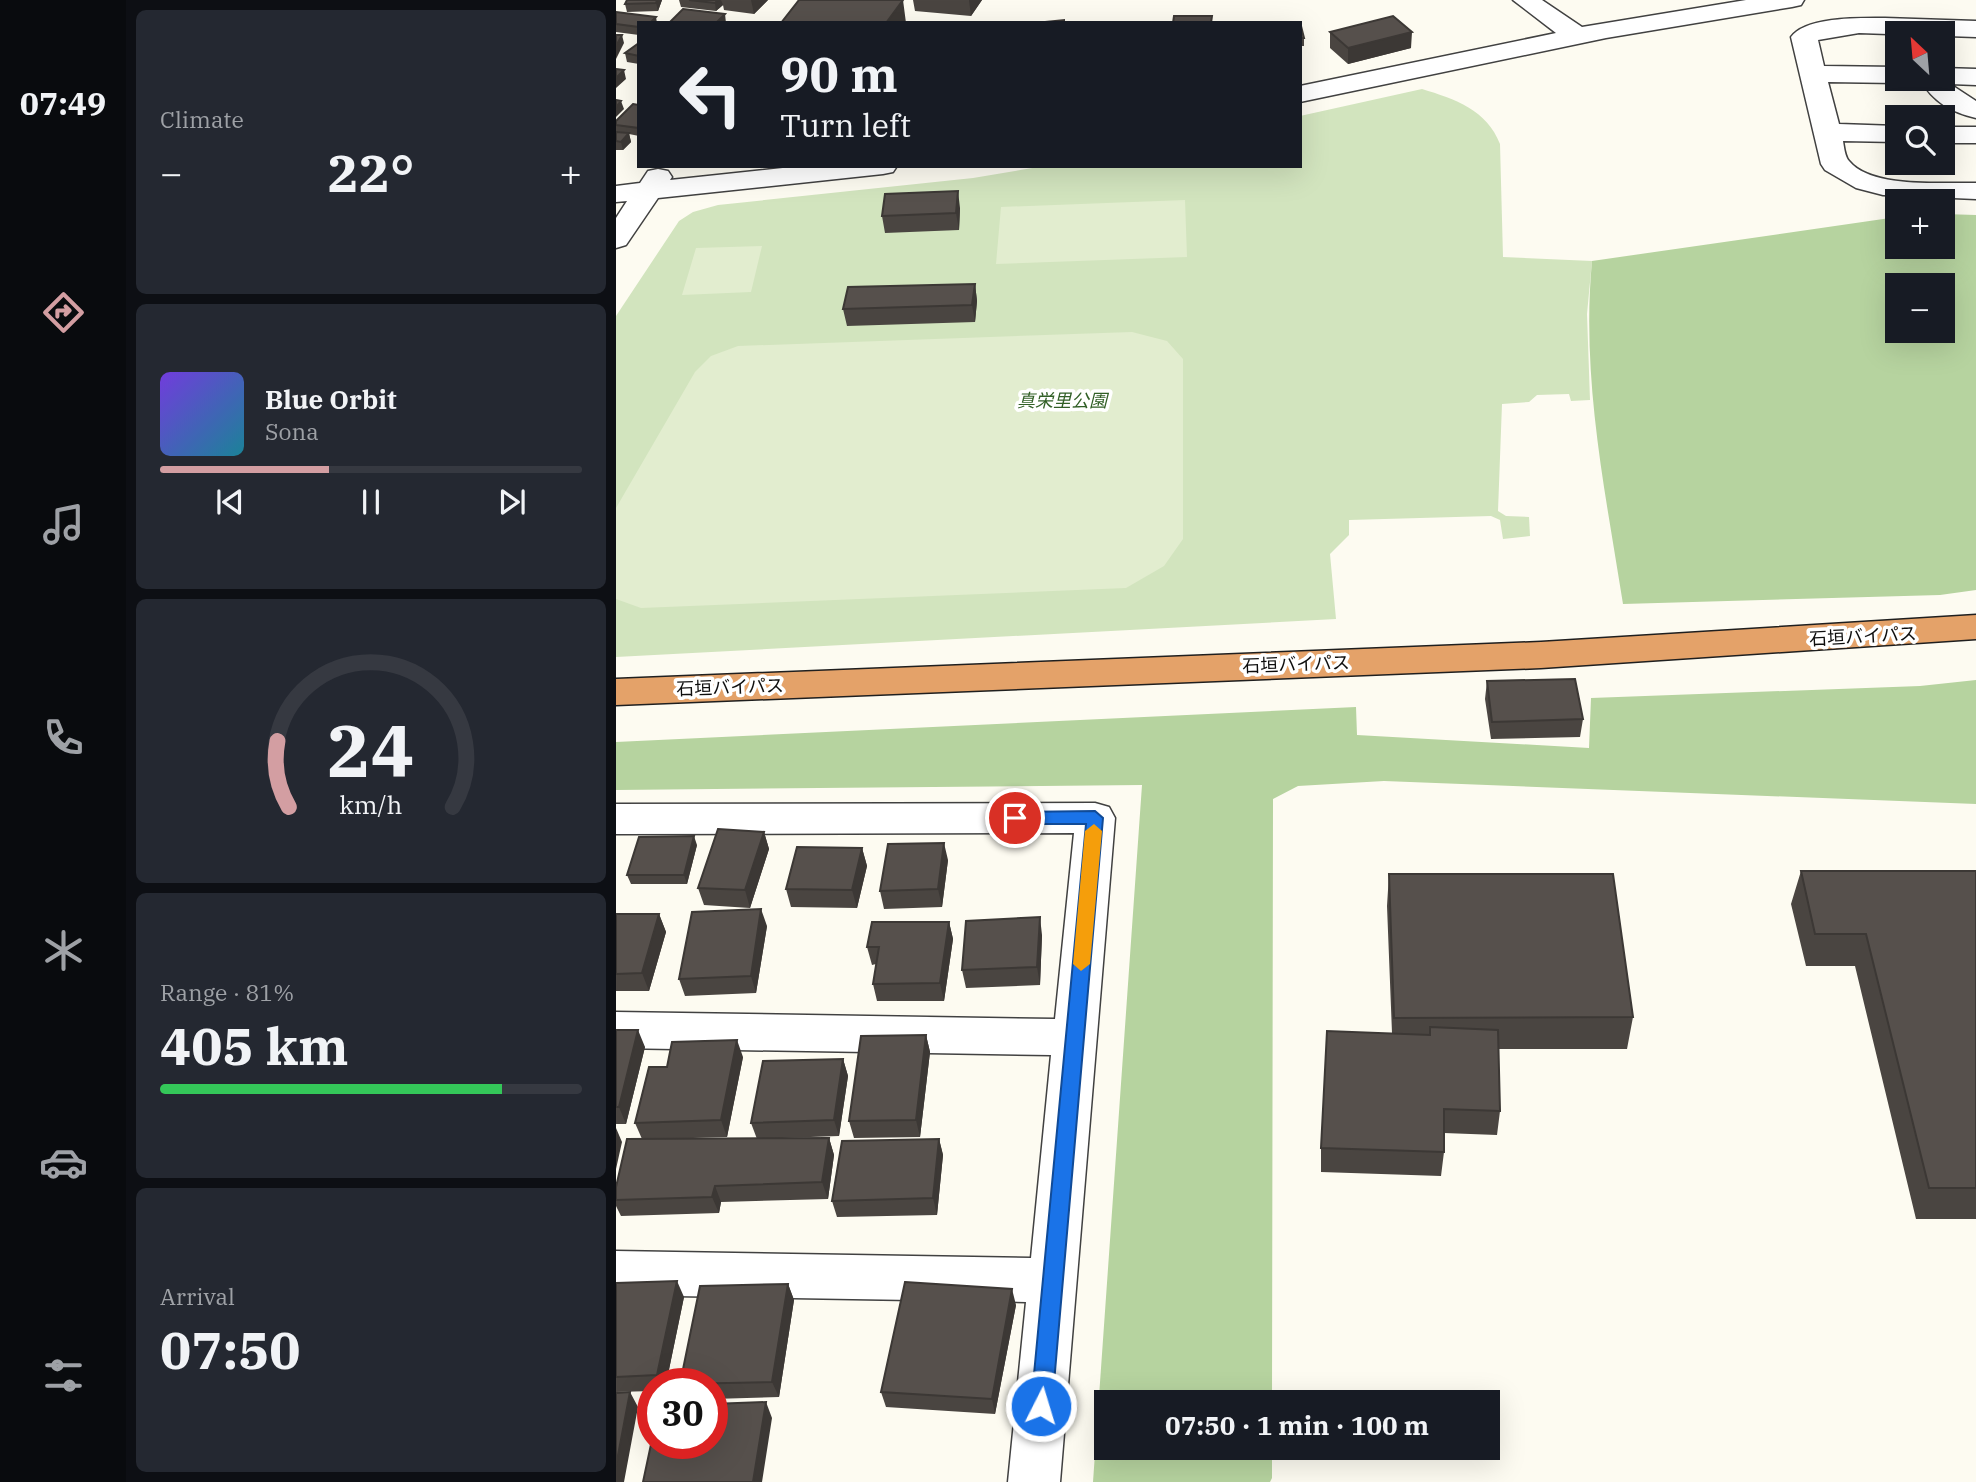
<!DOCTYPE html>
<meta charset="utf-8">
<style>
:root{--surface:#171b24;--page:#242831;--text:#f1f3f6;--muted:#9ea1a6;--line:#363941;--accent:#d39ea2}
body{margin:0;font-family:"IBM Plex Serif","Noto Sans JP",serif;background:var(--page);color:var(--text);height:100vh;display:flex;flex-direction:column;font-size:26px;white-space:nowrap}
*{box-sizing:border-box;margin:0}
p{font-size:23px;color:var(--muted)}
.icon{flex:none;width:38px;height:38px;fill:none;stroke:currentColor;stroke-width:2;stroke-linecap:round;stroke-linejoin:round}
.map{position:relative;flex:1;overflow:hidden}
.side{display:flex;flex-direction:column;gap:10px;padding:10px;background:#0d0f14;width:490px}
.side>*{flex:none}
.guide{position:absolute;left:21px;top:21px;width:665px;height:147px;border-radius:0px;box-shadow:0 7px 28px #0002;background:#171b24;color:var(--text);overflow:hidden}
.needle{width:46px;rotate:334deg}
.controls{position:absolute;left:1269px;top:21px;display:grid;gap:14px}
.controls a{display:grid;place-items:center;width:70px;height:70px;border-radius:0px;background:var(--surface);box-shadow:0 7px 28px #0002;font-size:35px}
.speed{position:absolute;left:21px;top:1368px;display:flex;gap:14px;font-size:35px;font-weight:700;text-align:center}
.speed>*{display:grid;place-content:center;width:91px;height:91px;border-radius:50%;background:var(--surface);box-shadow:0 7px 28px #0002;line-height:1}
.speed .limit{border:10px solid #d22;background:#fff;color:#111}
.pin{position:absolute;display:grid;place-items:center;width:60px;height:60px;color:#fff;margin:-30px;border:4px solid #fff;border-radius:50%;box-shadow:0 2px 7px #0007}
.me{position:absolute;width:77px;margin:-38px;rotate:5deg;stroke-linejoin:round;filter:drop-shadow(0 0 5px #0008)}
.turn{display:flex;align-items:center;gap:24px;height:147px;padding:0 28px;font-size:32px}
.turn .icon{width:91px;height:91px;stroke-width:2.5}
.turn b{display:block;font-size:49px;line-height:60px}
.big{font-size:52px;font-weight:700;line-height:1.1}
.side .widget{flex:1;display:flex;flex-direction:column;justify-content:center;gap:10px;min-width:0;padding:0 24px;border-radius:10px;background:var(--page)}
.side .dial{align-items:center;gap:0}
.dial svg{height:182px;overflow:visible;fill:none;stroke:var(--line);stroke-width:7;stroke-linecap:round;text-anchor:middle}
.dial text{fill:var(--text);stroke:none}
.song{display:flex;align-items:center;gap:21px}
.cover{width:84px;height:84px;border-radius:10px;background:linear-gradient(135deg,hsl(260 70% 55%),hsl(190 70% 35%))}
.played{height:7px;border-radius:4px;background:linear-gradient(90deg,var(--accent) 40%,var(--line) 40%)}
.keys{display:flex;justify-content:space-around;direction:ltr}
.heat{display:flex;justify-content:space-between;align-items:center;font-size:38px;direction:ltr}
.charge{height:10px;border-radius:5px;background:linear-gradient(90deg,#34c759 81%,var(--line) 0)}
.trip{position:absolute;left:478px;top:1390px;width:406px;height:70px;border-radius:0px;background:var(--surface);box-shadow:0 7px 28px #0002;font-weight:700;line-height:70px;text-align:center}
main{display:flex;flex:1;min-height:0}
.tab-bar{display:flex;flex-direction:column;width:126px;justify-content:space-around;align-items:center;background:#090b0e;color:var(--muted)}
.tab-bar .icon{width:49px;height:49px}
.tab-bar .active{color:var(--accent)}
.tab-bar b{font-size:32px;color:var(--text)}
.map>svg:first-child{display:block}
.green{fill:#d2e4be}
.forest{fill:#b6d39f;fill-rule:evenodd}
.pitch{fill:#e2edcf}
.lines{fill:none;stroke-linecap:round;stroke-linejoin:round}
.minor-casing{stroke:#414141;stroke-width:3}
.highway-casing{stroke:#1f1f1f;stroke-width:3}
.minor{fill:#fff;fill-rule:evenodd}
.highway{fill:#e4a269;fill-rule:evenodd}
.wall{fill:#4a4541}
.shaded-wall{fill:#3c3835}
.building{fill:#56504c;stroke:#3c3835;stroke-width:2}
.route{fill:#1a73e8;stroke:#114b97;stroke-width:2}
.slow{fill:#f59e0b}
.labels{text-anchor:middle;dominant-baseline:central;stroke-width:7;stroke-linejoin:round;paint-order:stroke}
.park-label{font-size:18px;font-style:italic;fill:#315f26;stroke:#fff}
.street-label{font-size:18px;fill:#0e0e0e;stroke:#fff}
</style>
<main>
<nav class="tab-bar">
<b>07:49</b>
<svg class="icon active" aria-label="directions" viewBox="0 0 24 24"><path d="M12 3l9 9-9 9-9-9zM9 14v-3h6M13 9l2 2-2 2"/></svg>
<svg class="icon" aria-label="music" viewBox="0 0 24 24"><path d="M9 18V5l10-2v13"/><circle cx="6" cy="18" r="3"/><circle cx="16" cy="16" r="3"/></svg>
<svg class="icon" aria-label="phone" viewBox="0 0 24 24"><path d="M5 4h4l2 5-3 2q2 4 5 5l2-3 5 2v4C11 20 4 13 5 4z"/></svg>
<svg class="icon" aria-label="climate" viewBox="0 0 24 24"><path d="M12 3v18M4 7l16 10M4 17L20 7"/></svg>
<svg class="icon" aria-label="car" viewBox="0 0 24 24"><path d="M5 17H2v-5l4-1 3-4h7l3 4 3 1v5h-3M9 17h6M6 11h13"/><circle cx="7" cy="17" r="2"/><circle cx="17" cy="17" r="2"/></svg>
<svg class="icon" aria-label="filters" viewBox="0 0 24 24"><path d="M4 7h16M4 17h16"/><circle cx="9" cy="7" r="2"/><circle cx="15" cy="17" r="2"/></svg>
</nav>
<section class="side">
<div class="widget"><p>Climate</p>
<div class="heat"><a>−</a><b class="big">22°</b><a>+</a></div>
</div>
<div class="widget">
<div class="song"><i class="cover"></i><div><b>Blue Orbit</b><p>Sona</p></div></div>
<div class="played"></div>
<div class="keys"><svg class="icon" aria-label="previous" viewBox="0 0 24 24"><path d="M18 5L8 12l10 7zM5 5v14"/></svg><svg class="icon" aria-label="pause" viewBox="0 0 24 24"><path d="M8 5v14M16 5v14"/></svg><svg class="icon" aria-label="next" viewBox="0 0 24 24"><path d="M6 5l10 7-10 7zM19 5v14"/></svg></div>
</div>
<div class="widget dial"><svg viewBox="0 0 100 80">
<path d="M14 69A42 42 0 1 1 86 69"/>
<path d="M14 69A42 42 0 0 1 9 40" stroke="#d39ea2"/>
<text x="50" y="56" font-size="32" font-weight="700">24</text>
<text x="50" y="72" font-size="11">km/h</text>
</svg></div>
<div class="widget"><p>Range · 81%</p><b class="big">405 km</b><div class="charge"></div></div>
<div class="widget"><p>Arrival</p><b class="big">07:50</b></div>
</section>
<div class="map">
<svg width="1360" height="1482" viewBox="0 0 1360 1482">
<rect width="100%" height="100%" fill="#fdfbf1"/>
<path class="green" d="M806,89C839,99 871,110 884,144L887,257L976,261L971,314L974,400L955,401L953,394L921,395L913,402L886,404L882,511L890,516L913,517L914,536L887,539L884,520L875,516L733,520V535L714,554L720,619L0,657V316L63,221L77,212L102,205L357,178L428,166H684V116Z"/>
<path class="forest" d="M1327,214L1360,215V590L1324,595L1007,604C989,490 965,377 976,261L1281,217V247H1326ZM1281,285H1326V331H1281Z
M1360,680V804L768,781L682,786L657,799L656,1402H490V1447H656V1478L654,1482H477L526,785L0,790V742L740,707L741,735L973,748L975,698L1304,686Z"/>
<path class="pitch" d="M569,200L571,257L380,264L385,207Z
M146,246L135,292L66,295L80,248Z
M516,332L551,341L567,359V539L548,566L510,588L25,608L0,599V508L79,372L95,356L122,346Z"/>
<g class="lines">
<g class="minor-casing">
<path id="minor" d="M897,0H926L966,27L1130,0H1188L1185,5L1176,7L990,38L684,102V86L940,33Z
M1269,18L1360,21V37L1243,33L1202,40L1208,66L1281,67V79H1291L1281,83L1212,82L1223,124L1281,126V142L1227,141C1228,147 1229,157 1233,161C1256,189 1327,182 1360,183V199L1267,195L1240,188L1209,170L1205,164L1175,37C1190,16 1246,18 1269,18Z
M1326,68L1360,69V85L1334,84L1360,101V118C1335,112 1317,102 1304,79H1326Z
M1326,127H1360V143H1326Z
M185,166H281L277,172L267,174L42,198L10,245L0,248V218L11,201L0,202V186L24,183L32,171L42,169L52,171L56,177L54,180Z
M479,803L493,807L499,818L444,1482H392L410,1302L0,1295V1251L415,1258L435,1055L0,1048V1012L439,1019L458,833L0,834V804Z"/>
</g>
<g class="highway-casing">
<path id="highway" d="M1360,615V639L925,668L0,705V679L925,642Z"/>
</g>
<use href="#minor" class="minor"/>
<use href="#highway" class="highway"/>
</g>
<path class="wall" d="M11,0H46L42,11L11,12L9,4Z
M63,0H152L138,14L108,10L107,5L100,11L65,7Z
M297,0H366L355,16L299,11Z
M0,12L23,23V35L0,32Z
M684,26L688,38V46H684Z
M714,32L795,48L732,64L714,48Z
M23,43V64L11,62L9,53Z
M23,105V136L13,134L15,142L7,150H0V121Z
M344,208L343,230L269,233L266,216Z
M359,284L361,301L359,322L231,326L227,309Z
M871,681L967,719L964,737L875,739L869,699Z
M148,832L153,849L134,908L88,905L82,888Z
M81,845L71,884H15L11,875Z
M246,848L251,866L241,908L175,907L170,889Z
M332,860L326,907L268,909L264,891Z
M1185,871H1360V1219H1300L1239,966H1190L1175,904Z
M773,874L1017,1017L1011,1049H882L884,1111L881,1135L828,1133V1152L825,1176L705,1172V1148L776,1033L771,906Z
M0,914H43L50,932L33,991H0Z
M333,922L337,939L328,1001H261L257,984L260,964L256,965L251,947Z
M151,926L140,993L69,996L63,979Z
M426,935L424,985L350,988L346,970Z
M0,1030L29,1047L10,1124H0Z
M310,1035L314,1052L304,1137L238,1138L233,1121Z
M127,1057L111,1137L43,1139H141L135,1123L227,1059L232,1076L223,1136L166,1138H213L218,1155L212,1199L105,1202L103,1213L5,1216L0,1206V1187L26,1139L19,1123L51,1067Z
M323,1139L327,1155L321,1215L221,1217L216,1201Z
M0,1283L68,1297L50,1384H37V1391L0,1392Z
M172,1284L178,1300L163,1397L96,1399V1384Z
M400,1305L379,1414L270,1407L265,1392Z"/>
<path class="shaded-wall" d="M41,0H46L42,11L40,3Z
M102,0H105L107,5L100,11L99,3Z
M135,0H152L138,14Z
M287,0L290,23H270Z
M353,0H366L355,16Z
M109,14L110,23H100Z
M40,17L41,23H34Z
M796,32L795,48L732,64V48Z
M6,35L8,43L0,59V46Z
M8,70L10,79L0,88V78Z
M5,101L8,109L0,117V107Z
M13,133L15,142L7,150L5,142Z
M342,191L344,208L343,230L340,213Z
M359,284L361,301L359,322L356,305Z
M148,832L153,849L134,908L129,890Z
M78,836L81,845L71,884L68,875Z
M328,843L332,860L326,907L322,889Z
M246,848L251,866L241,908L236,890Z
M145,909L151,926L140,993L135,976Z
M43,914L50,932L33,991L26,973Z
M424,917L426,935L424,985L421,967Z
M333,922L337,939L328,1001L324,983Z
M22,1030L29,1047L10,1124L3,1107Z
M310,1035L314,1052L304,1137L300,1120Z
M121,1040L127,1057L111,1137L105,1120Z
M227,1059L232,1076L223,1136L218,1120Z
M0,1128L6,1142L0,1169Z
M213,1138L218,1155L212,1199L206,1182Z
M323,1139L327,1155L321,1215L317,1198Z
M99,1186L105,1202L103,1213L96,1197Z
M61,1281L68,1297L50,1384H46L41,1375Z
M172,1284L178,1300L163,1397L156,1382Z
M396,1289L400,1305L379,1414L376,1399Z
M14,1392L22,1407L8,1482H0V1466Z
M150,1402L156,1418L146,1482H137Z"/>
<path class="building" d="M11,0H41L40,3L9,4Z
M73,0H102L99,3Z
M183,0H287L270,23H165Z
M67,9L109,14L100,23H53Z
M0,12L40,17L34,23H23V27L0,24Z
M558,16H596L595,23H557Z
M777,16L796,32L732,48L714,32Z
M448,20V23H419Z
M684,26H685L688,38H684Z
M0,35H6L0,46Z
M23,43V56L9,53Z
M0,69L8,70L0,78Z
M0,100L5,101L0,107Z
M17,104L23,105V128L0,125V121Z
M0,132L13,133L5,142L0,141Z
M342,191L340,213L266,216L269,194Z
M359,284L356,305L227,309L232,287Z
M959,679L967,719L876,722L871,681Z
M102,829L148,832L129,890L82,888Z
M78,836L68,875H11L23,837Z
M328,843L322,889L264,891L272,844Z
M181,847L246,848L236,890L170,889Z
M1185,871H1360V1188H1313L1250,934H1199Z
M773,874H997L1017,1017L778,1018Z
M145,909L135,976L63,979L76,912Z
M0,914H43L26,973L0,974Z
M424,917L421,967L346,970L350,921Z
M256,922H333L324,983L257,984L263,947H251Z
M814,1027L882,1030L884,1111L828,1109V1152L705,1148L711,1031L814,1035Z
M0,1030H22L3,1107H0Z
M310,1035L300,1120L233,1121L245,1036Z
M121,1040L105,1120L19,1123L33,1067H51L56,1042Z
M227,1059L218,1120L135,1123L147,1061Z
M213,1138L206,1182L99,1186L96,1197L0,1200V1187L11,1139Z
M323,1139L317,1198L216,1201L226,1141Z
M61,1281L41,1375L0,1377V1283Z
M289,1282L396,1289L376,1399L265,1392Z
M172,1284L156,1382L64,1384L84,1286Z
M14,1392L0,1466V1393Z
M150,1402L137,1482H27L37,1435V1444H96V1404Z"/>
<path class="route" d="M479,811L487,818L436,1406L433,1413L425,1416L418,1413L415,1406L470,824H399L391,818L399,812Z"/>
<path class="slow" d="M478,824L486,831L474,964L465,971L457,964L469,831Z"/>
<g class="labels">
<g class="park-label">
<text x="446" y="400">真栄里公園</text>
</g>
<g class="street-label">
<text transform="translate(1247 636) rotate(-3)">石垣バイパス</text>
<text transform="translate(680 664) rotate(-2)">石垣バイパス</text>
<text transform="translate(114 687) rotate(-2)">石垣バイパス</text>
</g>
</g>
</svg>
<div class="controls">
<a><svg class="needle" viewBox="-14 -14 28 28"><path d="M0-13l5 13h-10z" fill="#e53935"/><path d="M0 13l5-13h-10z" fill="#9ea1a6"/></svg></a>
<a><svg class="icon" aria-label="search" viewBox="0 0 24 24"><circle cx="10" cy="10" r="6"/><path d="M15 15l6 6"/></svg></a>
<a>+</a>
<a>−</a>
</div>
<div class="speed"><div class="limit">30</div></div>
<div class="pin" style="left:399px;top:818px;background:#d93025"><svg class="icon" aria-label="arrive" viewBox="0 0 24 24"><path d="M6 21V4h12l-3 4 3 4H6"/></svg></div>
<svg class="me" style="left:425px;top:1406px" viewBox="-20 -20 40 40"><circle r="17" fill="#1a73e8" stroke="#fff" stroke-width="3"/><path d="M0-11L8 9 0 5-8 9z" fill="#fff"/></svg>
<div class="trip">07:50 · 1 min · 100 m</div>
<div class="guide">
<div class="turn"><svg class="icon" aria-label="left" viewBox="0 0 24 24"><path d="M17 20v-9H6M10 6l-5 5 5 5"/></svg><div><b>90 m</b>Turn left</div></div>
</div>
</div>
</main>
